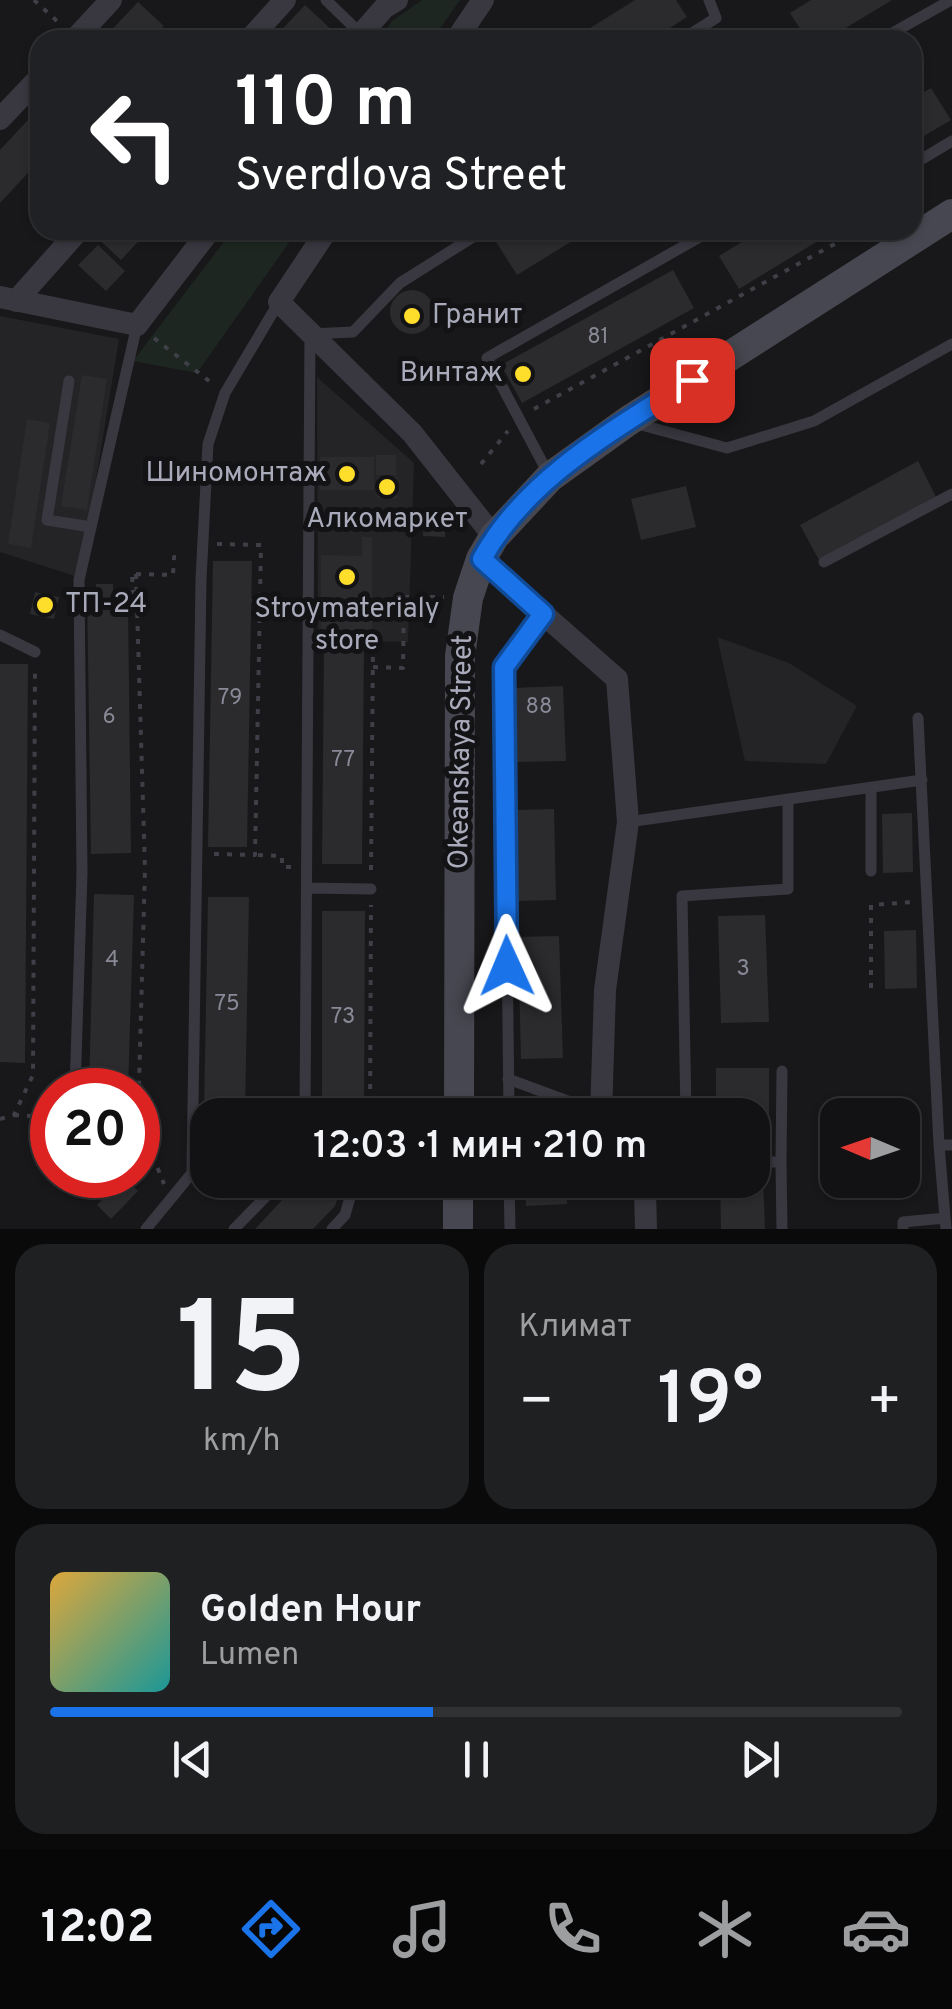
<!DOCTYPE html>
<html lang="ru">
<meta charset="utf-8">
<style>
:root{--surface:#121214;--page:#1f2022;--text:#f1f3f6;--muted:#9c9ea0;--line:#313234;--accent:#1a73e8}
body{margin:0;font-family:Overpass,sans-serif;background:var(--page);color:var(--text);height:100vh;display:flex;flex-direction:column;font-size:38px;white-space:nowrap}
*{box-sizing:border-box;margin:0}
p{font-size:32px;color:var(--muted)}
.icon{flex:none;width:55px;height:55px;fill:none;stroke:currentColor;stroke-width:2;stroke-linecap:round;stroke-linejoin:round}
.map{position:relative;height:1229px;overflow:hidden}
.sheet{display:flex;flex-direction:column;gap:15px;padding:15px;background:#0a0a0b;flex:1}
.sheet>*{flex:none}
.guide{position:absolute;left:30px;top:30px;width:892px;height:210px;border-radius:30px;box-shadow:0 2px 8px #0004,0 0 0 2px var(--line);background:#202124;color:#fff;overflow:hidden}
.needle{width:65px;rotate:272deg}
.controls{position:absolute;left:820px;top:1098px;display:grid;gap:20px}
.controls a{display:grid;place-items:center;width:100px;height:100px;border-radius:20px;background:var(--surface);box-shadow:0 2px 8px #0004,0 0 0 2px var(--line);font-size:50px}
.speed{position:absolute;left:30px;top:1068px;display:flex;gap:20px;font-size:50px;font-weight:700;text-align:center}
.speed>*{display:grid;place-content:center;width:130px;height:130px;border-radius:50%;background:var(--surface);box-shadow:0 2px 8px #0004,0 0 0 2px var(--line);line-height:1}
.speed .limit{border:15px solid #d22;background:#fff;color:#111}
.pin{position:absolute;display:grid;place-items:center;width:85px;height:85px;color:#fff;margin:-42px;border-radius:20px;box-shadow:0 5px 15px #0006}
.me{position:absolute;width:110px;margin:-55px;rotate:359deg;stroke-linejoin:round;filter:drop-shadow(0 0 8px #0008)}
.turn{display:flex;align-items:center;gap:35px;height:210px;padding:0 40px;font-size:45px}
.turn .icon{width:130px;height:130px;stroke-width:2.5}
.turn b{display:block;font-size:70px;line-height:85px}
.big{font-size:75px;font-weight:600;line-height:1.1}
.sheet .widget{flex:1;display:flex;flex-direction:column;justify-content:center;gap:15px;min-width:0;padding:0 35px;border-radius:30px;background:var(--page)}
.sheet .dial{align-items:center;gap:0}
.dial b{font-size:130px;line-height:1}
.song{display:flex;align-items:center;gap:30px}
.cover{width:120px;height:120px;border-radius:15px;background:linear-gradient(135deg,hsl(40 70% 55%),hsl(180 70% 35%))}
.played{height:10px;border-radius:5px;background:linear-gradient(90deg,var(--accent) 45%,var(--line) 45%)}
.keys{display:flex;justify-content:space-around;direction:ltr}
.heat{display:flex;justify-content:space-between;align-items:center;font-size:55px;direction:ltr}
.sheet .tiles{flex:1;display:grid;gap:15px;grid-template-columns:1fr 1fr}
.widget:last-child{grid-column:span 2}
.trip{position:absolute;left:190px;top:1098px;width:580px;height:100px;border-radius:30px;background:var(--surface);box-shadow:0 2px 8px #0004,0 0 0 2px var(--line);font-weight:600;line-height:100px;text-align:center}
.menu{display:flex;height:160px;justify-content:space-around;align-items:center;background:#070708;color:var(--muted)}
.menu .icon{width:70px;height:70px}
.menu .current{color:var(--accent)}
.menu b{font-size:45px;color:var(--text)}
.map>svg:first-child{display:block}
.built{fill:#242427}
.green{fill:#1d2620}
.building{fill:#2b2b2e}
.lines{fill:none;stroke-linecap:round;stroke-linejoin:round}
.path{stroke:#3e3f47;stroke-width:4;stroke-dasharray:5 8;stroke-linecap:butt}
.lane{stroke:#393840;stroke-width:11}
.street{stroke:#393840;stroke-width:22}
.secondary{stroke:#464750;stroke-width:30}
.route-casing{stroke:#114b97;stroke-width:25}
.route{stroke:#1a73e8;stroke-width:18}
.poi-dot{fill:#ffdd2b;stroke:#131315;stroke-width:4}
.labels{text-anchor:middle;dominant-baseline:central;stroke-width:10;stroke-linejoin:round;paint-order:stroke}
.number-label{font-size:22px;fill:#898a97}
.poi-label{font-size:28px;fill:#a9abbb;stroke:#131315;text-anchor:start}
.street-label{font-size:28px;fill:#a9abbb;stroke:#131315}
</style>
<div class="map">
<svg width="952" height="1229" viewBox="0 0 952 1229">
<rect width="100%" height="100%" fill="#18181a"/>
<path class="built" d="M0,316L119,339L91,510L75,576L0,552Z
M317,377L414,463L408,642L318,640Z
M717,637L789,663L857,706L826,764L745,761Z"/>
<path class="green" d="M422,0H460L432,40H378L392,21Z
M233,230H298L197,373L133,361Z"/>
<path class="building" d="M635,0H676L687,17L651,40H571Z
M811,0H892L826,40H807L790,13Z
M138,2L164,26L151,40H102Z
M305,5L333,31L325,40H272Z
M931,88L951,120L912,143V99Z
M40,107V160L0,203V150Z
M95,230H149L121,260L92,233Z
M505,230H590L517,275L493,237Z
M761,230H836L739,289L719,256Z
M98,245L125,271L106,291L78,265Z
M673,270L694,308L522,403L501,365Z
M390 312a22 22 0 1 1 44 0a22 22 0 1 1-44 0Z
M82,375L107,379L87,510L61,506Z
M27,419L50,423L31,548L8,544Z
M376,455H396V475H376Z
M320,457H374V490H320Z
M918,461L936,497L819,560L800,525Z
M377,477H397V498H377Z
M686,486L696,527L641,540L631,499Z
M424,518L446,519L445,537L423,536Z
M362,537H372V637L321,636V555L362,556Z
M213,561H252L247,847H208Z
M96,584H113V591H128V595H134V605H128L131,853L91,854L87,591H96Z
M35,592L59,597L54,619L30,614Z
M324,646H364L362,864H322Z
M0,664H28L25,1063L0,1062Z
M563,686L566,761L515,762L513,688Z
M554,809L556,900L517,901L515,810Z
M912,813L913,872L883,873L882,814Z
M94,894L134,895L128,1090H89Z
M208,897H249L245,1113L204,1112Z
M322,911H365L364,1115H322Z
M765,915L769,1022L721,1023L718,916Z
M916,930L917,988L885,989L884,931Z
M559,936L563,1058L521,1059L518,937Z
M716,1068H769V1135H752V1115H716Z
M563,1105L564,1115H522V1107Z
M125,1177L138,1191L111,1219L97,1205Z
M752,1178H763L765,1229H721L720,1180Z
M301,1180H344L335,1206L313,1229H255Z
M525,1180H566L567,1204L526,1206Z"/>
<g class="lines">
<path class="path" d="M34,0L58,22
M724,30L731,40
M154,338L213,384
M534,409L849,236L850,230
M481,464L508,431
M217,544L261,545L260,601H251
M136,574L145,869L138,1119L164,1184
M136,574L173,575L174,557H183
M133,595L132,574H136
M404,597H444
M373,667L403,668L404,597H392
M214,854L255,855L260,601
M258,855L282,856V867H292
M371,870L373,648
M871,988V905L913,902
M14,1115L52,1117
M370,1115L371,905
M0,1119L14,1115L33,1075L35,669"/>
<path class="lane" d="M326,0L361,34
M681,40L716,18L709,0
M880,40L951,0
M912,165L952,141
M69,381L47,520L91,527
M634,423L727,448L814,421L952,344
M549,475L487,358L712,230
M824,562L952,494
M0,635L35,652
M918,718L939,1145
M628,822L922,780
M871,871V787
M307,888L371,889
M508,1079L600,1113
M75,1090L82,873L79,580L137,325
M305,1115L310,334L353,332L400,283L484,230
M509,1115L504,667L543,613
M686,1115L682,896L788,889V799
M752,1162H781L782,1229
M781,1162L782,1071
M509,1180L510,1229
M146,1229L192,1173L201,579L208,444L225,393L279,302
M234,1229L282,1180
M332,1229L345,1215L355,1180
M903,1229V1222L945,1218
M946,1229L939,1145H952"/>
<path class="street" d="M74,40L111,0
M249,40L285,0
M356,40L384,8L397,0
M456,40L483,0
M0,119L40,77
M327,230L279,302L412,433L494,537
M0,297L137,325L210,230
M16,301L79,230
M481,559L617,679L628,822L605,990L601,1115
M632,1180L645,1191L646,1229"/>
<path class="secondary" d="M459,1115L460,656L468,598L481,559L494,537L550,477L628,421L952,214
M458,1229V1180"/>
</g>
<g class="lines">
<g class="route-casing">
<path id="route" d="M507,966L504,667L543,614L482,559C526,478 617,428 692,380"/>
</g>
<use href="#route" class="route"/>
</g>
<g class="poi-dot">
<circle cx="412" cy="316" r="10"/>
<circle cx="523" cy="374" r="10"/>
<circle cx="347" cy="474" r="10"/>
<circle cx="387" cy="487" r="10"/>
<circle cx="347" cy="577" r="10"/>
<circle cx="45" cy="605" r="10"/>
</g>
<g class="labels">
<g class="number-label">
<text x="598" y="337">81</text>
<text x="230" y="698">79</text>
<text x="539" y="707">88</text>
<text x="109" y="717">6</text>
<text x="343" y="760">77</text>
<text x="112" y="960">4</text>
<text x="743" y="969">3</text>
<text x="227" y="1004">75</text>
<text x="343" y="1017">73</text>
</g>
<g class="poi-label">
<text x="432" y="316">Гранит</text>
<text x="503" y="374" text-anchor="end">Винтаж</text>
<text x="327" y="474" text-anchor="end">Шиномонтаж</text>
<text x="387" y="520" text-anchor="middle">Алкомаркет</text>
<text x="65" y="605">ТП-24</text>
<text x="347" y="610" text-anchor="middle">Stroymaterialy<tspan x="347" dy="32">store</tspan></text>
</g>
<g class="street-label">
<text transform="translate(462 752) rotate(-89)">Okeanskaya Street</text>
</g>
</g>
</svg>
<div class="controls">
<a><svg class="needle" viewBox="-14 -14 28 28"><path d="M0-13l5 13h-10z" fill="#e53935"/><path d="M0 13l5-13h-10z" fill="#9c9ea0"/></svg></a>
</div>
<div class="speed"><div class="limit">20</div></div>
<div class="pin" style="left:692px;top:380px;background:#d93025"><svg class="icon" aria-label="arrive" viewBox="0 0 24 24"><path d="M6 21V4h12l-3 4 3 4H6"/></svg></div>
<svg class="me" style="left:507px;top:966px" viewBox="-20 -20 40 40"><path d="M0-17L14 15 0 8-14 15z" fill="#1a73e8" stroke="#fff" stroke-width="4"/></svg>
<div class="trip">12:03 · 1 мин · 210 m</div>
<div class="guide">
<div class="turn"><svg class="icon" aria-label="left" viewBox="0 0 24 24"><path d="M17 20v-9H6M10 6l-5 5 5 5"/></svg><div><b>110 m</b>Sverdlova Street</div></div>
</div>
</div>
<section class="sheet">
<div class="tiles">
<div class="widget dial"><b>15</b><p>km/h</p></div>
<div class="widget"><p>Климат</p>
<div class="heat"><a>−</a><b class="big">19°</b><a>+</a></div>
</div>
<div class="widget">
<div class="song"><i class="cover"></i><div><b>Golden Hour</b><p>Lumen</p></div></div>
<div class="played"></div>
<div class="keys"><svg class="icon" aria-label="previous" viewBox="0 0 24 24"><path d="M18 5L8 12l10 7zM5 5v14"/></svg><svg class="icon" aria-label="pause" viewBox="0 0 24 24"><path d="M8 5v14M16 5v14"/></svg><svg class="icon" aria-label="next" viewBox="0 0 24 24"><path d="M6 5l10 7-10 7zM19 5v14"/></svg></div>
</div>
</div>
</section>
<nav class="menu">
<b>12:02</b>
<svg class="icon current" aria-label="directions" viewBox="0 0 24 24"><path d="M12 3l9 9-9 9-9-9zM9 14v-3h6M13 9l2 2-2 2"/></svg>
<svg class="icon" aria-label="music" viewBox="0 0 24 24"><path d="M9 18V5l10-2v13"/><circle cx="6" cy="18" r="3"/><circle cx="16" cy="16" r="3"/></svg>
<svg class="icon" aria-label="phone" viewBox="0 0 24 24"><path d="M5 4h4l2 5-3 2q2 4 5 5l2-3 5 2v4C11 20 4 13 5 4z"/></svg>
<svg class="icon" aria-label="climate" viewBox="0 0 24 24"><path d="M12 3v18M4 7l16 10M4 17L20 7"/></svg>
<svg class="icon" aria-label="car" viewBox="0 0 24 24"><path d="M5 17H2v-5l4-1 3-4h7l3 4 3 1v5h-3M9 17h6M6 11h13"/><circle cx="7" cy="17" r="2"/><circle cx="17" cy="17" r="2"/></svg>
</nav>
